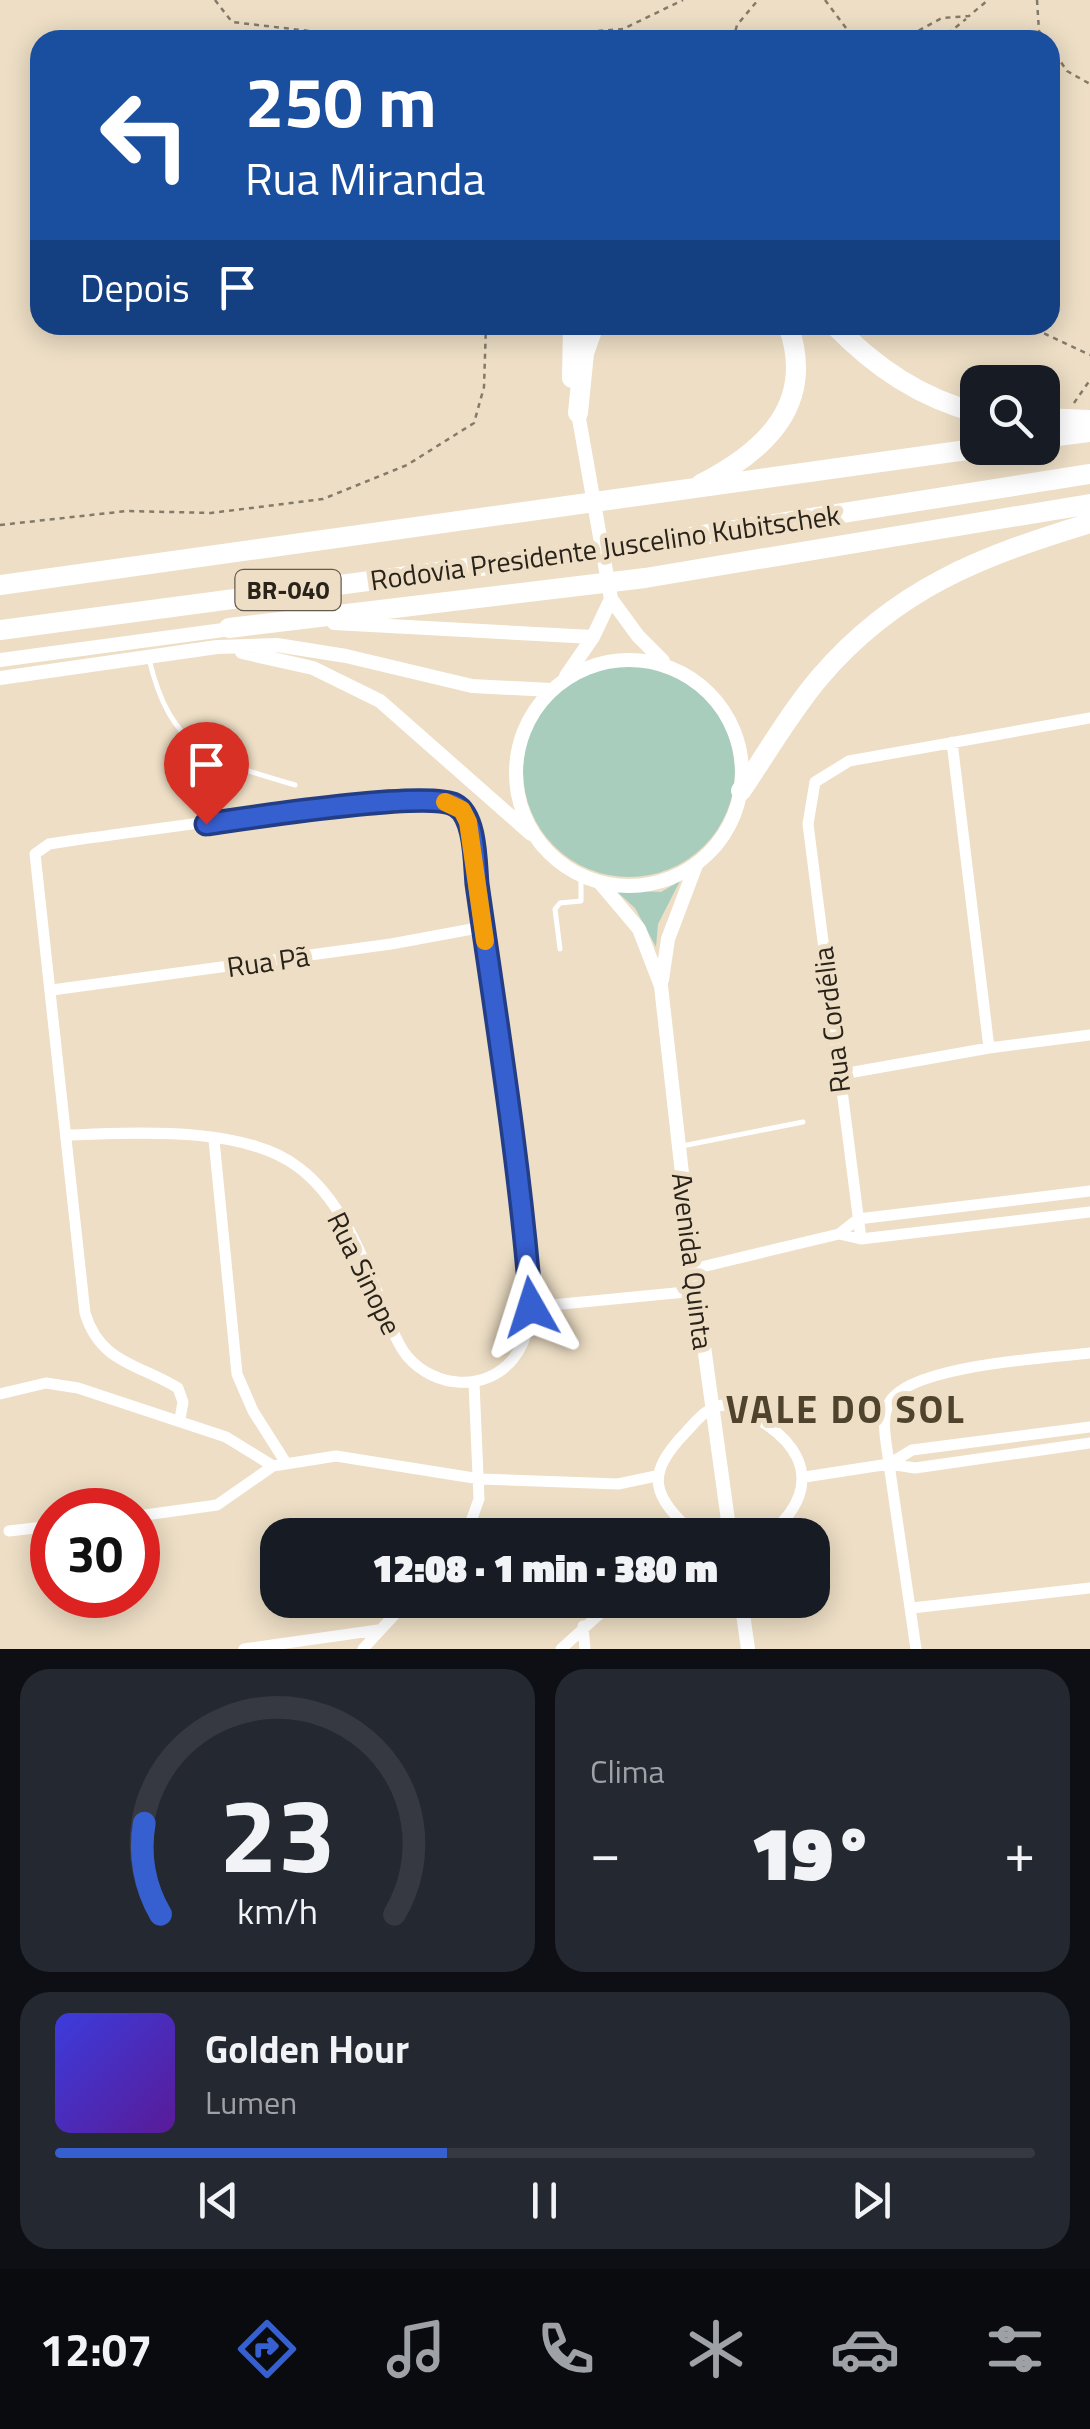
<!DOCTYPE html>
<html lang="pt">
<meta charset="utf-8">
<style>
:root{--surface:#171b24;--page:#242831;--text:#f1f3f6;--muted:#9ea1a6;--line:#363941;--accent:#365fd0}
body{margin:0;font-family:"Titillium Web",sans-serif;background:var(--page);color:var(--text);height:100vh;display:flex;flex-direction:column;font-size:38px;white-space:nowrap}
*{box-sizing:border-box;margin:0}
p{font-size:32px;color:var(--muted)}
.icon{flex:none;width:55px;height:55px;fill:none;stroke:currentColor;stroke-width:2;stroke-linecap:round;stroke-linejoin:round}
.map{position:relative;height:1649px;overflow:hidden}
.drawer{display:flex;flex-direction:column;gap:20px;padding:20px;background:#0d0f14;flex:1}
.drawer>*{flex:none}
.guide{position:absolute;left:30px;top:30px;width:1030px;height:305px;border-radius:30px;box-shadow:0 5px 25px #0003;background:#1a4fa0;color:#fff;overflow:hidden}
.controls{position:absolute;left:960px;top:365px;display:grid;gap:20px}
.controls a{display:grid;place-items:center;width:100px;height:100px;border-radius:20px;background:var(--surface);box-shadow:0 5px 25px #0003;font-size:50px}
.speed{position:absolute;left:30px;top:1488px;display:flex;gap:20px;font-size:50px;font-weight:700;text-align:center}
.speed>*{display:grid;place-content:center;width:130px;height:130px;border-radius:50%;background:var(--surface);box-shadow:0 5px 25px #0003;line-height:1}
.speed .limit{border:15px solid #d22;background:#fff;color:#111}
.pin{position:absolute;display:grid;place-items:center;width:85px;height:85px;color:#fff;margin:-102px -42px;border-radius:50% 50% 50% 0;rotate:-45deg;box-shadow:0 0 10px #0007}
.pin .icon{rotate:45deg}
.me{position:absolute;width:110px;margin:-55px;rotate:354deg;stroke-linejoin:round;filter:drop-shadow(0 0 8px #0008)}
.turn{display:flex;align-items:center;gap:35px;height:210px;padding:0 50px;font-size:45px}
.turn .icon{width:130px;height:130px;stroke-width:2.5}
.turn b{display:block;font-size:70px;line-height:85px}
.then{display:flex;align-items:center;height:95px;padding:0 50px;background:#0003;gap:20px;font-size:38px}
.big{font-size:75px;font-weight:800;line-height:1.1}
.drawer .card{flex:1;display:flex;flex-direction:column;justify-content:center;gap:15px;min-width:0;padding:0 35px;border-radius:30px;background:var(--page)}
.drawer .dial{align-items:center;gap:0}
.dial svg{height:260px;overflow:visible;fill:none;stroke:var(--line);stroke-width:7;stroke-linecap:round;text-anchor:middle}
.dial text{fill:var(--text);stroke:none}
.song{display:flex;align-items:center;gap:30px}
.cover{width:120px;height:120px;border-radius:15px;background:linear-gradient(135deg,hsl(240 70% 55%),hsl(270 70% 35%))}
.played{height:10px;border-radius:5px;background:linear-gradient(90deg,var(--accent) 40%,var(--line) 40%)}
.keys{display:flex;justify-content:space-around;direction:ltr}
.heat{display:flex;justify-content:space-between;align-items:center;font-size:55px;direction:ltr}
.drawer .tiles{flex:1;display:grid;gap:20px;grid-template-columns:1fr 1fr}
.card:last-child{grid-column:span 2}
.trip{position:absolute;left:260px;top:1518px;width:570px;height:100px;border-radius:30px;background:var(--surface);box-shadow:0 5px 25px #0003;font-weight:800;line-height:100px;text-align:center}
.tabs{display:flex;height:160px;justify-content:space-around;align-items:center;background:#090b0e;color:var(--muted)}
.tabs .icon{width:70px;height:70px}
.tabs .on{color:var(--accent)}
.tabs b{font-size:45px;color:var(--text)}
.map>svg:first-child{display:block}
.green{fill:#a9cdbc}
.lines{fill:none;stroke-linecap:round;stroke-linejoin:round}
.path{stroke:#847a6a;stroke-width:2.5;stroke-dasharray:5 5;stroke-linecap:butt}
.service{stroke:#fff;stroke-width:5}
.minor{stroke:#fff;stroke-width:11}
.tertiary{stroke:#fff;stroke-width:14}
.motorway{stroke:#fff;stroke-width:20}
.route-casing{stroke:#233e87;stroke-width:25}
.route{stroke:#365fd0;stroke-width:18}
.slow{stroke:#f59e0b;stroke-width:18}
.labels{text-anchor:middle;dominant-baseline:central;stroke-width:10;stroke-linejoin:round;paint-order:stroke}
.shield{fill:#eddec5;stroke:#645b4d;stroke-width:2.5}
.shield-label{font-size:25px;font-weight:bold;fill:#29231a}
.street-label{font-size:28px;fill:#29231a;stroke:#eddec5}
.district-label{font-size:38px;font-weight:bold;letter-spacing:2.5px;fill:#4f432e;stroke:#eddec5}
</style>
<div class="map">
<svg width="1090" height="1649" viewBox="0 0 1090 1649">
<rect width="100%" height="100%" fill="#eddec5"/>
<path class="green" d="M523 771a106 106 0 1 1 212 0a106 106 0 1 1-212 0Z
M680,881L658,924L656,947L635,908L615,890L661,892Z"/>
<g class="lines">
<path class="path" d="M215,0L232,22L387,40
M825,0L855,40
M1037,0L1039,31L1046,40
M570,40L586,32L623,29L683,0
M733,40L737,25L758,0
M901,40L942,18L969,16L988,0
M940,40L966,19
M1050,46L1067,71L1090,84
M1026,325L1090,355
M1074,403L1090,380
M0,525L127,511L211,513L323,499L407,465L474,423L484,387L486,325"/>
<path class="service" d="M149,659C171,751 212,761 295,785
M560,949L555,909L560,903L581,901V876
M682,1146L803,1122"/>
<path class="minor" d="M952,742L989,1048
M52,990L391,944L483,927
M837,1075L989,1048L1090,1035
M67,1135C133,1133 243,1125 298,1167C340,1198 362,1255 381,1301C389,1320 395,1341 407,1356C435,1389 486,1392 513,1359C532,1336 531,1307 529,1279L470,831C468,821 464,810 455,805C421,788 132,833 75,840L49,844L35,854L85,1313C100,1363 139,1364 178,1388L183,1402L180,1419
M214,1140L237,1374L253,1411L286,1463
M839,1234L861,1239L1090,1212
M861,1239L808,824L815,782L849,761L1090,718
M693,1269L839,1234L858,1219L1090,1191
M531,1307L696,1291
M0,1394L46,1383L78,1388L226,1437L273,1466
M889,1464C887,1445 880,1420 889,1403C908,1365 1049,1358 1090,1353
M889,1464L912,1450L1090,1427
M889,1464L915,1468L1090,1443
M805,1477L889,1464L916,1649
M138,1516L217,1505L273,1466L336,1456L480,1479L618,1484L656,1476
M9,1531L52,1526
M466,1535L479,1499L474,1383
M695,1535C652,1495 644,1476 686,1432C698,1419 706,1408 723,1405C792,1425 836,1481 768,1535
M912,1608L1090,1588
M583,1626L585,1649
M244,1649L378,1630
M363,1649L408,1600
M561,1649L615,1600"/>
<path class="tertiary" d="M578,413L611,599L638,636L663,661
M334,623L593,637
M242,652L313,668L380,701L531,834
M516 773a113 113 0 1 1 226 0a113 113 0 1 1-226 0Z
M0,660L238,628
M566,676L593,637L611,599
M0,678L217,647L277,645L346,656L472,686L551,690
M601,884L639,929L661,986L690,1245L730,1535
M662,980L668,939L696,865
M741,1600L748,1649"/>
<path class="motorway" d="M834,325C875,367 920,398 978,413
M572,378L573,325
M578,413L584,353L594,325
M1042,418L1090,420
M1042,438L1090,432
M701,484C767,450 816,403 788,325
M0,585L981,448
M229,628L645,578L1090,504
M0,630L640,545L1090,474
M741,791C767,753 791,711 820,677C896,588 982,556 1090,523"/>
</g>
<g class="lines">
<g class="route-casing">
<path id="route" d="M206,824C248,818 427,790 455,805C476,816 475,863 477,884C497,1024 520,1166 531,1307"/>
</g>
<use href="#route" class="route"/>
<path class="slow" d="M445,802L462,810L468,822L485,941"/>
</g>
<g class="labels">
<rect class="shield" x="235.5" y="570" width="105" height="40" rx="8"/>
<g class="shield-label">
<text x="288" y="590">BR-040</text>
</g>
<g class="street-label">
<text transform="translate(605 547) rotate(-8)">Rodovia Presidente Juscelino Kubitschek</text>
<text transform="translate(268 961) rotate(-8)">Rua Pã</text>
<text transform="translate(831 1020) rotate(-97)">Rua Cordélia</text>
<text transform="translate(693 1261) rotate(83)">Avenida Quinta</text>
<text transform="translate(365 1273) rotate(64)">Rua Sinope</text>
</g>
<g class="district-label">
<text x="846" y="1409">VALE DO SOL</text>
</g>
</g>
</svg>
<div class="controls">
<a><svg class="icon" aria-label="search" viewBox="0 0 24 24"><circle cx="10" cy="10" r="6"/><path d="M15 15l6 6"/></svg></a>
</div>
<div class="speed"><div class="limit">30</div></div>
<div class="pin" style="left:206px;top:824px;background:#d93025"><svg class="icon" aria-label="arrive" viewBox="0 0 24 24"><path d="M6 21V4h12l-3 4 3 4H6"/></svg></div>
<svg class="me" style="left:531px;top:1307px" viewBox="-20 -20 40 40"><path d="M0-17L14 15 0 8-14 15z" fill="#365fd0" stroke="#fff" stroke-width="4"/></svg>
<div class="trip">12:08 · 1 min · 380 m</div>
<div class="guide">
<div class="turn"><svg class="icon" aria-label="left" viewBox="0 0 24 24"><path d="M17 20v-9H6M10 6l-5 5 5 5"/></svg><div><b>250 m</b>Rua Miranda</div></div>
<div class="then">Depois<svg class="icon" aria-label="arrive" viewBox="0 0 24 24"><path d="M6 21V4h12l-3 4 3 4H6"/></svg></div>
</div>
</div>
<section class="drawer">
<div class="tiles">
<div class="card dial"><svg viewBox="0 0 100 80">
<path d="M14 69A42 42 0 1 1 86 69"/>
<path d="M14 69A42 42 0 0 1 9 41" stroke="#365fd0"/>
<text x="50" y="56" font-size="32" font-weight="700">23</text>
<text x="50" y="72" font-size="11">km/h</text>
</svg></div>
<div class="card"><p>Clima</p>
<div class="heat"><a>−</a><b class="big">19°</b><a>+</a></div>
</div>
<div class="card">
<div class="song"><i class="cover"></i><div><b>Golden Hour</b><p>Lumen</p></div></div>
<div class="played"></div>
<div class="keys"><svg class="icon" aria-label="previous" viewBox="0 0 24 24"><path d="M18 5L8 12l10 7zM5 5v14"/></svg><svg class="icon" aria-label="pause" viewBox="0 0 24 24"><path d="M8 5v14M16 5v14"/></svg><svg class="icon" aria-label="next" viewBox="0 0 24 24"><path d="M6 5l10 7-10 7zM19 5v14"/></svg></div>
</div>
</div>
</section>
<nav class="tabs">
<b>12:07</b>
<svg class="icon on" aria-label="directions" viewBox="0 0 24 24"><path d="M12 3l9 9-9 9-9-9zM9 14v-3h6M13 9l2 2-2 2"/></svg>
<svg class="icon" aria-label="music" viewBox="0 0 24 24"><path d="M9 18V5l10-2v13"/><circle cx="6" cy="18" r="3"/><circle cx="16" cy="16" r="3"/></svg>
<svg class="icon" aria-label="phone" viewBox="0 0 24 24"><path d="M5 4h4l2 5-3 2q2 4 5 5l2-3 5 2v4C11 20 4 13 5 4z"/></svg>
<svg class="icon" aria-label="climate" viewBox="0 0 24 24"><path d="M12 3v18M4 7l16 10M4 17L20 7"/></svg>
<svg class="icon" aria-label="car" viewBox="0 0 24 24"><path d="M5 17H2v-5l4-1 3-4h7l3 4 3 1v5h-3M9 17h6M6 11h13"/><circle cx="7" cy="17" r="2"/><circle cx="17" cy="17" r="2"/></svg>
<svg class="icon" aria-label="filters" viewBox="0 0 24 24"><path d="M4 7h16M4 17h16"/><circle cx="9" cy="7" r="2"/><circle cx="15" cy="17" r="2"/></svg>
</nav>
